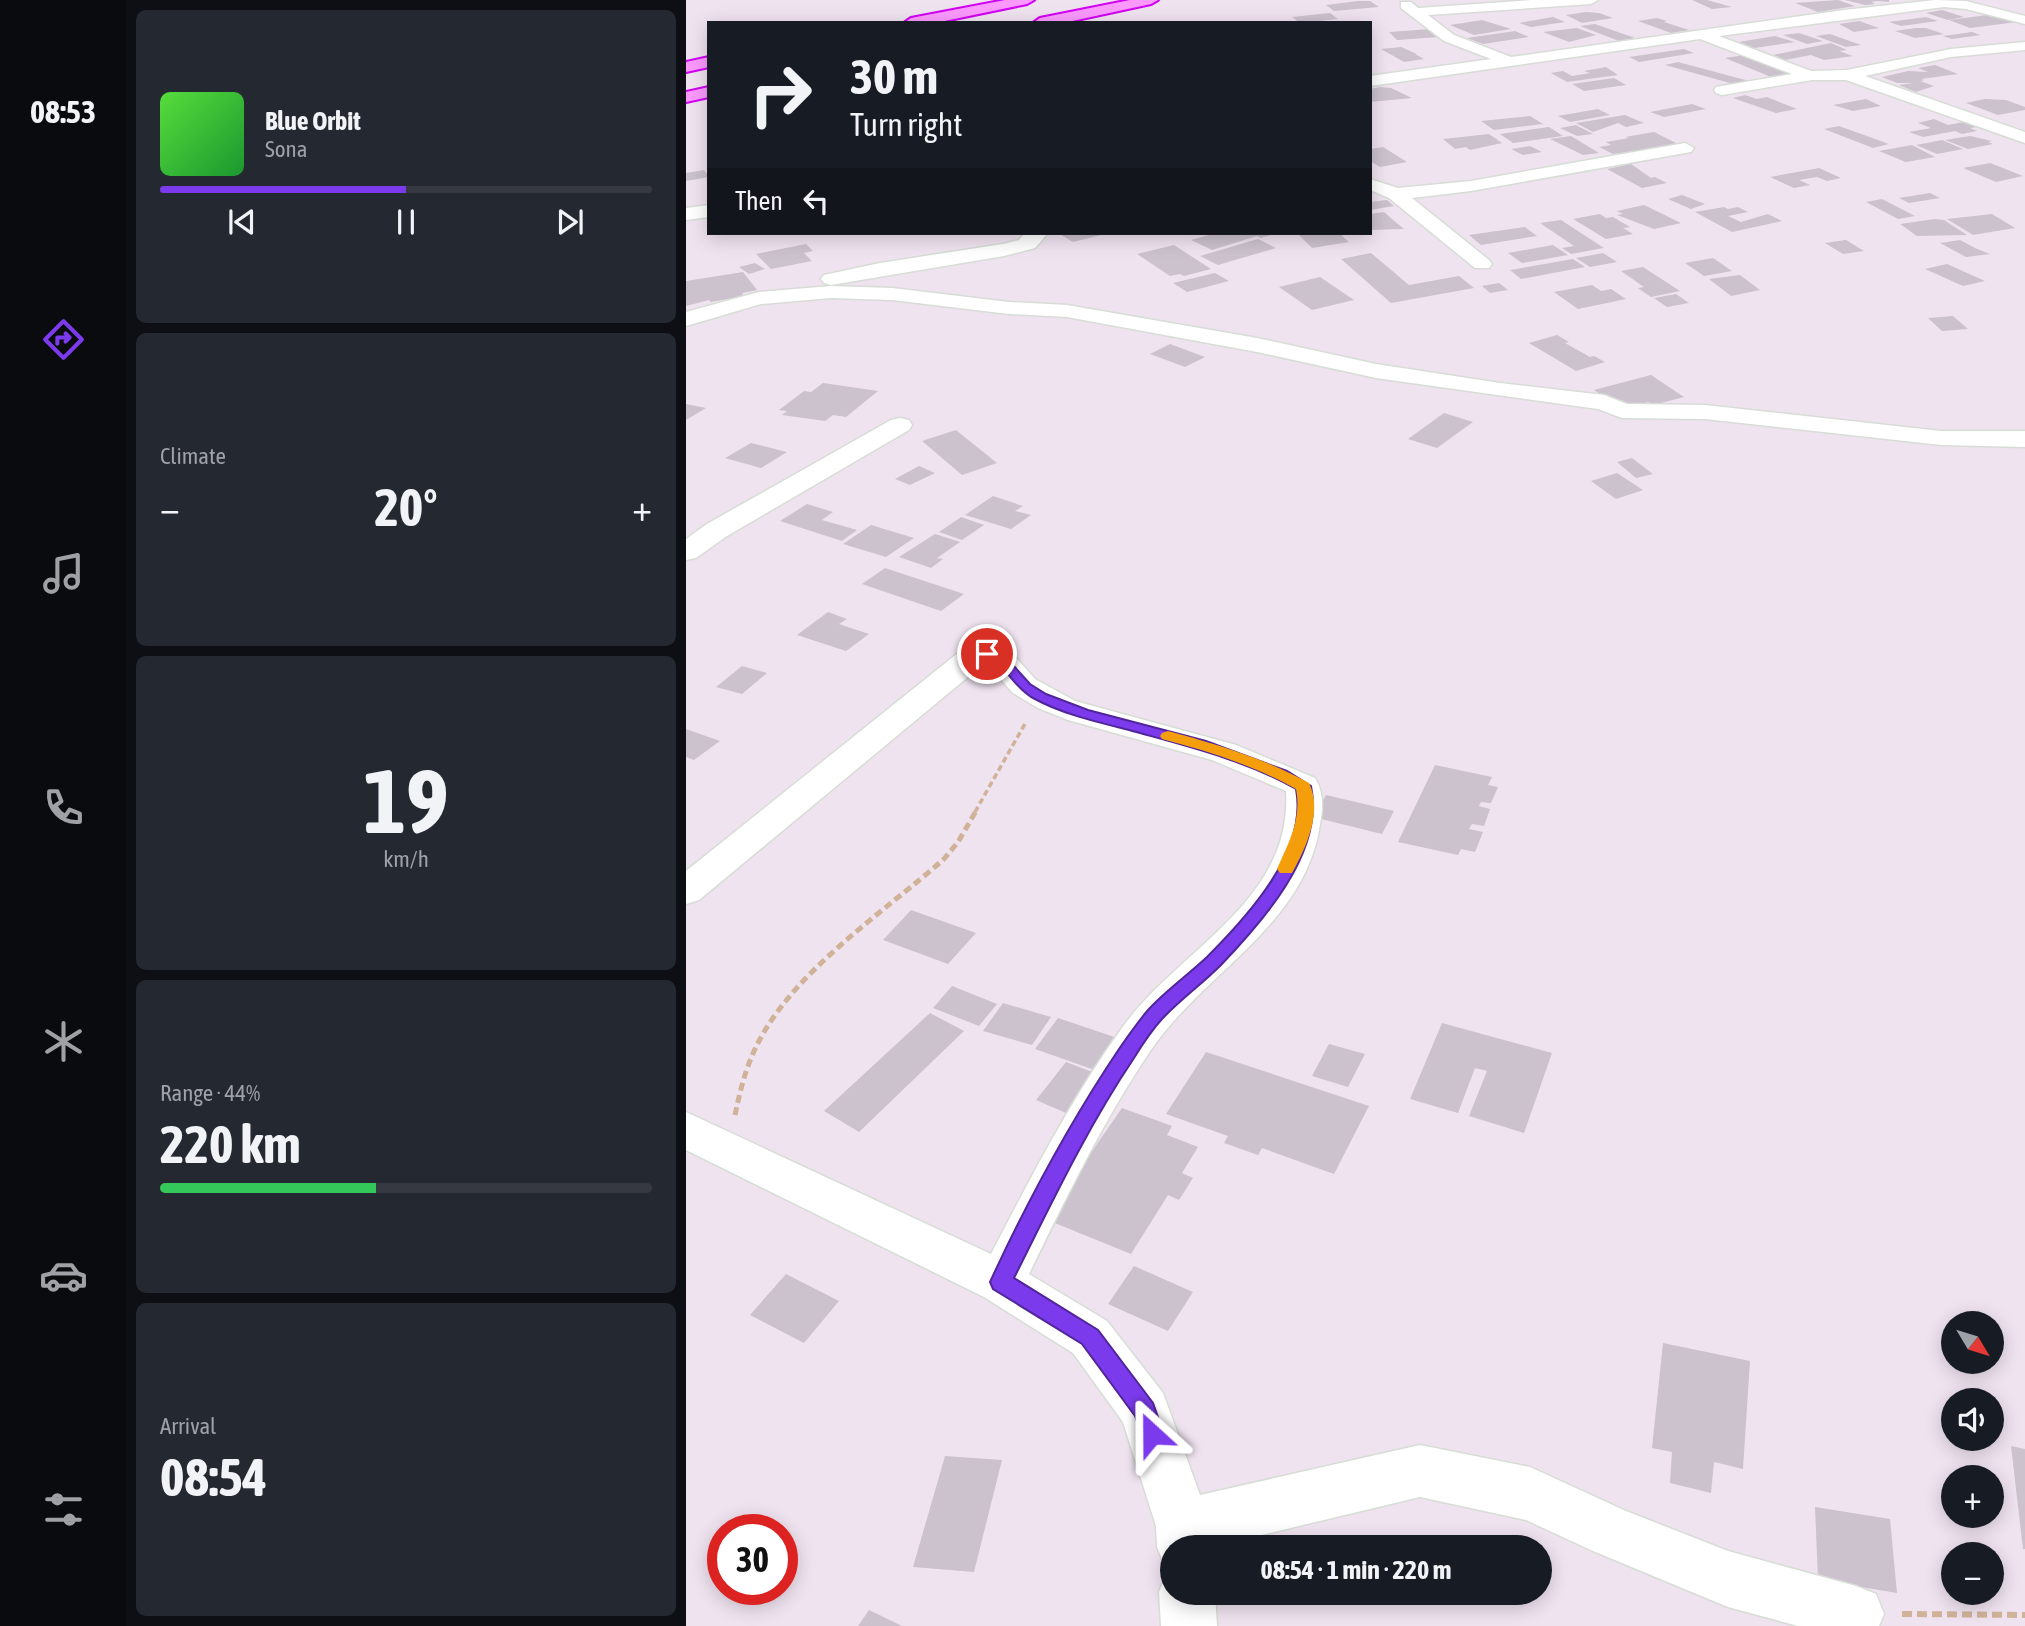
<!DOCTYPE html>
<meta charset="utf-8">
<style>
:root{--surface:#171b24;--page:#242831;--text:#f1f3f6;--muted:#9ea1a6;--line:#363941;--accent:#7c3aed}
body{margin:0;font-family:"Asap Condensed",sans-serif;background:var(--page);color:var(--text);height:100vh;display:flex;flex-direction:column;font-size:26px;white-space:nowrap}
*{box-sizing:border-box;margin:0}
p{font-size:23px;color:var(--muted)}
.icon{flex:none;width:38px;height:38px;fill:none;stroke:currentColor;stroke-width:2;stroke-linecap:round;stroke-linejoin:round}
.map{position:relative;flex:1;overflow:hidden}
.drawer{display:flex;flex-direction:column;gap:10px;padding:10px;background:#0d0f14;width:560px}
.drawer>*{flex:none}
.banner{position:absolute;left:21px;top:21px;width:665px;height:214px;border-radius:0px;box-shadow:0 4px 18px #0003;background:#171b24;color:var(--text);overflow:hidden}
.needle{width:46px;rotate:128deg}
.controls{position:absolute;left:1255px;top:1311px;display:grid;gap:14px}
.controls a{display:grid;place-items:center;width:63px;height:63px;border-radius:50%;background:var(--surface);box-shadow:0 4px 18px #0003;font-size:35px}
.speed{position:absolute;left:21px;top:1514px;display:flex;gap:14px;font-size:35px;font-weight:700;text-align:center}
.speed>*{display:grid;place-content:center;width:91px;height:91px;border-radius:50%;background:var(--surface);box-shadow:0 4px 18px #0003;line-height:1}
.speed .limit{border:10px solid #d22;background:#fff;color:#111}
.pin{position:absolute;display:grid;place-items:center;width:60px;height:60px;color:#fff;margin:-30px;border:4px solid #fff;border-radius:50%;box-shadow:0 2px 7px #0007}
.me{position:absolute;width:77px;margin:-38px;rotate:336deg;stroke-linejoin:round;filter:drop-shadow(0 0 5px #0008)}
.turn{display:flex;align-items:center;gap:24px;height:147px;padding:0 28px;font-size:32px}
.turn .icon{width:91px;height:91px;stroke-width:2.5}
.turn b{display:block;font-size:49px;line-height:60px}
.then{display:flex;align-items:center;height:66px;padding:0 28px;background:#0003;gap:14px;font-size:26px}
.big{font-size:52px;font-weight:700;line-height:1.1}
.drawer .widget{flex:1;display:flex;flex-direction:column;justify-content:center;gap:10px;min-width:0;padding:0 24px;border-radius:10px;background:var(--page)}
.drawer .dial{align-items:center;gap:0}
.dial b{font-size:91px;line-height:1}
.song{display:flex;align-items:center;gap:21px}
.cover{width:84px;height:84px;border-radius:10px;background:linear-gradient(135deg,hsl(110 70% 55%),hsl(130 70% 35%))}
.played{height:7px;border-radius:4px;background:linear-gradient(90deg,var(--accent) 50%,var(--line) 50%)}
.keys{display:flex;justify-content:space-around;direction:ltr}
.heat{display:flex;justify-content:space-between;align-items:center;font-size:38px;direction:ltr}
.charge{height:10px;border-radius:5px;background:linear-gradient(90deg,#34c759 44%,var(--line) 0)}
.trip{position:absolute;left:474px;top:1535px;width:392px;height:70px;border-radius:35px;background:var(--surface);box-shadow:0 4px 18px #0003;font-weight:700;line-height:70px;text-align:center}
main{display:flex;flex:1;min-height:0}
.tab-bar{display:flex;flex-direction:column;width:126px;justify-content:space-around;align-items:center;background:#090b0e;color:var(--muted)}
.tab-bar .icon{width:49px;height:49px}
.tab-bar .selected{color:var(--accent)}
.tab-bar b{font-size:32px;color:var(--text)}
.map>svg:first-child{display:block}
.building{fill:#cbc2cd}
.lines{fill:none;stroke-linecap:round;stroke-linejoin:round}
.minor-casing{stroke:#d7ddd6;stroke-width:3}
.trunk-casing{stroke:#d200f2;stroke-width:4}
.path-far2{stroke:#cfb298;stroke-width:3.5;stroke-dasharray:6 3.5;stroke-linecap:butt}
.path-far1{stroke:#cfb298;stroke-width:5;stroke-dasharray:8 4.5;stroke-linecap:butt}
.path{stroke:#cfb298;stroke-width:6;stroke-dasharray:10 5;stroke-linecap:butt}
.minor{fill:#fff;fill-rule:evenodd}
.trunk{fill:#fb99fe;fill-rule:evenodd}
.route{fill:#7c3aed;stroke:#51269a;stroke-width:2}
.slow{fill:#f59e0b}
</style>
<main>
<nav class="tab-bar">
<b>08:53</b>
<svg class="icon selected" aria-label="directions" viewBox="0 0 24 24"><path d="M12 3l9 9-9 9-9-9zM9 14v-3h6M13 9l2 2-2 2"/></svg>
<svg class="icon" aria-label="music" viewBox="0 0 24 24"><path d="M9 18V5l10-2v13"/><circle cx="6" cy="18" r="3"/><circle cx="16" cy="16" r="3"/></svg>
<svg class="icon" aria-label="phone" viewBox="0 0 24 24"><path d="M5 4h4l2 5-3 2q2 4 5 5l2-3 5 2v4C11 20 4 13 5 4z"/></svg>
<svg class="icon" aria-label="climate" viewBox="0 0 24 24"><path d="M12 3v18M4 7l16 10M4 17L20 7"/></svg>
<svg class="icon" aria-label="car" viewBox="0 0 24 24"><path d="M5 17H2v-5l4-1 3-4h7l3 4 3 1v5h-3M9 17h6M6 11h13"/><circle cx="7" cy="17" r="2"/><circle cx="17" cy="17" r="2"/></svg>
<svg class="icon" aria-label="filters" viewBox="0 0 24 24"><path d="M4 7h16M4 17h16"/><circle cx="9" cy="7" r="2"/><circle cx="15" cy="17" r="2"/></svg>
</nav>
<section class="drawer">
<div class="widget">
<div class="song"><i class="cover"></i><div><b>Blue Orbit</b><p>Sona</p></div></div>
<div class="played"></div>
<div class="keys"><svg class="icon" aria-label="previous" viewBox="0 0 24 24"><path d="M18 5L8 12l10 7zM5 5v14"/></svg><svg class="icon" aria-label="pause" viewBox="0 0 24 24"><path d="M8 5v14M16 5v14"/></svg><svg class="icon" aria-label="next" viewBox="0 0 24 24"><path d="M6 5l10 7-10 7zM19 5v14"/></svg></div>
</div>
<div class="widget"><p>Climate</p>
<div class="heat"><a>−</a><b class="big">20°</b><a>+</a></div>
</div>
<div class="widget dial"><b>19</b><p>km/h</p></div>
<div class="widget"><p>Range · 44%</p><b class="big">220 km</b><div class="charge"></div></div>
<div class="widget"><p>Arrival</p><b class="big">08:54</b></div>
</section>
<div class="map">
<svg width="1339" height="1626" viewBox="0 0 1339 1626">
<rect width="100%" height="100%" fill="#efe3ef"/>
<path class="building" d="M1006,0H1021L1046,7L1026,9Z
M1152,0L1169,6L1132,12L1109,3Z
M1159,0H1203V2L1191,1L1185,2L1189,4L1179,5Z
M672,1H684L693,7L648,11L640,5Z
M1256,10L1278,17L1262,20L1240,13Z
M900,12L913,13L927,18L896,23L880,15Z
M644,13L652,19L614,23L606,17Z
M1309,14L1331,22L1284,28L1263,20Z
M867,17L879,22L845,27L833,23Z
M1240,17L1252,21L1215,26L1203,22Z
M971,18L981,21L978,22L1003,30L985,33L952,21Z
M796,20L825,29L788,35L764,25Z
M1173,21L1193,28L1168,32L1153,24Z
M909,24L949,38L933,41L894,26Z
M891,28L910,35L883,42L857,32Z
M1230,28H1240L1258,34L1229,38L1209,31Z
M744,29L753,37L711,40L703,32Z
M829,31L843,37L797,44L781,38Z
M1286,32L1295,35L1266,39L1257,36Z
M1113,33L1137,41L1121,44L1097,35Z
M1144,34L1175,45L1160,47L1130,36Z
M1089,36L1109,42L1068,48L1053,42Z
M1145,43L1161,50L1153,51L1167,56L1138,60L1125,55L1099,60L1087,55Z
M715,47L731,54H729L738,59L718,62L695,49Z
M998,49L1008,53L953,62L943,57Z
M1059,55L1105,74L1085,77L1039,58Z
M992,62L1063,81L1051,85L979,65Z
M1249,65L1272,74L1235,79L1239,80L1234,81L1248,86L1230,92L1213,85L1228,83H1211L1196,77L1222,71L1242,72L1232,68Z
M920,67L932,75L881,82L865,73L877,71L886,76L904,73L898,71Z
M928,78L940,85L898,91L886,84Z
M694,87L705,88L726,98L684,102V89Z
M1059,95L1071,99L1081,97L1111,109L1090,113L1047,98Z
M1180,99L1195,106L1167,111L1147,105Z
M1299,99L1320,100L1339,107V110L1312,115L1280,103Z
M1006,104L1020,109L978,117L964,112Z
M912,109L924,115L884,122L872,116Z
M939,115L958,123L940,127L932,123L907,132L890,123Z
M844,116L857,124L808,130L795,121Z
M1248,119L1262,125L1278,122L1292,127L1284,128L1291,131L1276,134L1269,131L1237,137L1223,132L1245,128L1232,123Z
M890,125L907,134L891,136L874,128Z
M1153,126L1203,144L1187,148L1138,129Z
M863,127L877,136L827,143L814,134Z
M968,132L994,145L927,154L913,147L925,145L920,142L943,138L939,137Z
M803,134L816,143L784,150L780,147L769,149L757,139Z
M885,136L913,153L897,155L864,139Z
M1284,136L1306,141L1302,142L1307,144L1282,149L1259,140Z
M1256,140L1277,149L1251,154L1230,145Z
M1226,145L1249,157L1220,162L1193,151Z
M844,146L856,152L837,155L825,149Z
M697,147L721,162L694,167L684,161V149Z
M1304,163L1337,176L1310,182L1277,168Z
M945,164L965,178L969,177L981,183L956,188L921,169Z
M1133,168L1155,178L1141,181L1131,177L1113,180L1124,185L1108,188L1084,177Z
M18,170L23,177L0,181V173Z
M1244,193L1254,198L1223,203L1213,198Z
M996,195L1019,204L1005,209L982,199Z
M1196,199L1229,216L1212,219L1180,202Z
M701,200L708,206L684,210V202Z
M958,205L995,223L968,229L931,215L937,214L931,211Z
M1038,207L1042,209L1052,207L1062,212L1042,216L1055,222L1082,214L1096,221L1046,232L1009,212Z
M698,212L706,219L718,229L684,230V214Z
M914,214L920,218L927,217L944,227L937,228L947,234L920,239L887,219Z
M1306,214L1329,228L1287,235L1261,219Z
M1249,219L1258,220L1281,235L1231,236L1214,224Z
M875,220L918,248L885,254L876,248L888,246L854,223Z
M839,227L851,236L795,245L783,235Z
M383,233H419V234L387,242L375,235Z
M530,233H591L575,238L571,236L526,250L505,240Z
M611,233H653L663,242L626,248Z
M572,239L590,248L532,265L514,256Z
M1160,240L1178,251L1157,254L1139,243Z
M1274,240L1291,249L1304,254L1280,257L1254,243Z
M120,244L127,251L118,253L126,261L85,269L70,254Z
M488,245L525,269L498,276L494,274L484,276L451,254Z
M867,245L882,255L836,263L822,253Z
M685,253L723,285L773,276L788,288L705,303L655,259Z
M917,253L931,262L904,267L890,258Z
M1027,258L1046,271L1018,276L999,263Z
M887,259L899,267L835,279L824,270Z
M69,263L79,269L63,274L53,267Z
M1261,264L1299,281L1277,286L1239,269Z
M957,267L994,291L965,297L952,288L958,287L935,271Z
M57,272L71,290L56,293L58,296L25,302L23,300L0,306V281Z
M529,273L543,281L501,292L487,283Z
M1054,275L1074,290L1045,296L1023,279Z
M634,277L668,300L626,310L593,287Z
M813,283L822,290L804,293L796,286Z
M906,285L915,291L925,289L940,299L892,309L868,292Z
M990,294L1003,303L981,307L968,298Z
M1267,316L1282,329L1256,331L1242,318Z
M871,335L883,342L879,343L904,357L908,356L919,362L890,371L843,343Z
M484,344L519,357L499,367L464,354Z
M965,375L998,397L967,405L962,402L936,409L908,390Z
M137,383L192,391L160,417L147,415L139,421L96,415L101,411L93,410L118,391L125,392Z
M0,404L20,408L0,420Z
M758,413L787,422L751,448L722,439Z
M270,430L311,463L276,475L236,441Z
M65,443L101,452L75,468L39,458Z
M946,458L967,474L950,478L931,462Z
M233,466L249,473L224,485L209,479Z
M931,473L957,490L930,499L905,481Z
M307,496L337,506L329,511L345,515L325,529L279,515Z
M121,504L147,512L136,520L171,530L156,541L94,521Z
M275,517L298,525L276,540L253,532Z
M185,525L228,538L200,557L157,544Z
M249,534L274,542L251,558L257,559L245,568L213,557Z
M199,568L278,594L255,611L176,584Z
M142,612L161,619L153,624L183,634L160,651L111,635Z
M56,666L81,673L56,694L30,687Z
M0,729L34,741L8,760L0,757Z
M749,765L806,777L802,785L812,787L805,803L795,802L793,806L804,809L798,826L786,824L783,829L797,832L789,852L775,849L772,855L712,842Z
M640,795L708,811L696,834L627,817Z
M225,910L290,933L262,964L197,940Z
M266,986L311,1004L293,1026L247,1008Z
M317,1003L365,1017L346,1045L297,1031Z
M244,1013L278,1031L173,1132L138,1111Z
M372,1018L443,1042L420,1074L349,1049Z
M756,1023L866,1053L838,1133L783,1116L801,1071L789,1068L772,1113L724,1099Z
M643,1044L679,1054L662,1087L626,1076Z
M520,1052L683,1106L648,1174L576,1148L572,1155L538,1143L542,1136L480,1114Z
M380,1062L417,1076L387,1116L350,1100Z
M436,1108L486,1126L481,1135L512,1147L496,1173L507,1178L493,1200L482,1195L445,1254L359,1219Z
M448,1266L507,1292L482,1331L422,1304Z
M100,1274L153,1301L118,1343L64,1315Z
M977,1343L1064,1361L1057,1469L1028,1462L1025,1493L984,1483L986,1452L966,1448Z
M1325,1446L1339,1449V1549H1337Z
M259,1456L316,1460L288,1572L227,1567Z
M1129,1507L1204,1519L1211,1593L1132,1580Z
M183,1610L216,1626H172Z"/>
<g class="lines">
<g class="minor-casing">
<path id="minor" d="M846,0H912L905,4L742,15L768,35L825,57L1158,10L1249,0L1280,1L1339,16V24L1280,9L1258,7L1033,36L1125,71L1161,70L1265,49L1339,42V50L1265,57L1179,76L1339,132V143L1160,80H1126L1036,95L1030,93L1028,90L1030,87L1106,74L1014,39L684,86V76L805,59L758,41L715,8V2H725L732,8Z
M999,143L1008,148L1005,152L785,191L726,198L803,260L806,264L803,268H789L703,198L684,190V179L712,188L785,181Z
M23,205V217L0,220V208Z
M339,233H362L349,248L318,256L145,285L138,283L135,279L138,275L194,263L317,244L333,240Z
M145,286L206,288L323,302L381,305L571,338L690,364L814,383L918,395L941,404L1019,405L1255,431H1339V447L1255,445L1019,419L936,418L912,409L690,378L571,352L381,317L323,314L206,300L145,298L75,304L0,326V312L73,292Z
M214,418L223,420L226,425L223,430L41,536L10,558L0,560V539L21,524L205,420Z
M301,645L324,651L349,679L389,701L550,745L629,778C638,792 637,809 634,824C620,925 517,973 465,1050C417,1121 380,1198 343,1274L421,1321L477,1393L514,1495L734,1445L844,1467L940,1511L1042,1551L1170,1586L1190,1594L1198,1614L1193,1626H1112L1042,1607L907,1551L840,1520L734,1497L525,1547H486V1570L479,1566L471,1547L470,1526L437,1422L387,1353L298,1297L0,1150V1112L305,1254C345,1177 385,1099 436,1028C491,950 607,902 600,791L526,760L382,720L352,708L327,693L301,664L294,667L13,900L0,904V871L272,653Z
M486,1570V1592H529L531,1626H475L473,1592L481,1572Z"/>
</g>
<g class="trunk-casing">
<path id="trunk" d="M319,0H348L341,4L249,23H218L225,18Z
M444,0H472L465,4L377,23H347L354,18Z
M23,57V67L0,72V62Z
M23,87V97L0,102V92Z"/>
</g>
<path class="path-far2" d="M289,812L340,722"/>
<path class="path-far1" d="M49,1115C54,1091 60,1066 72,1043C109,970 197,913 258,859L272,842L290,811"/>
<path class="path" d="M1216,1614L1339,1615"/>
<use href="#minor" class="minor"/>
<use href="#trunk" class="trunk"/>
</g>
<path class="route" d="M301,650L318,655L344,684L360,694L402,710L520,741L601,771L625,786C639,852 577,921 535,965C516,984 494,1000 476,1019C465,1031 456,1045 448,1058C401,1128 365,1204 328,1278L412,1330L467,1403L478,1434L475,1442L466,1445L458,1442L449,1416L396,1344L307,1289L304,1282C341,1202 384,1122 433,1049C442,1036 452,1022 462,1010C479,991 502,975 521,957C562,916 622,851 610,789C559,760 500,746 443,730C411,722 376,714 347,698C330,689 323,671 308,661C303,658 299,658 294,654Z"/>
<path class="slow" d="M482,731C530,744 580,759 623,783C637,811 620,848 606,873H594L591,869C603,842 616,819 610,789C569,766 522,751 476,739L474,736L476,733Z"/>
</svg>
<div class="controls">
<a><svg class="needle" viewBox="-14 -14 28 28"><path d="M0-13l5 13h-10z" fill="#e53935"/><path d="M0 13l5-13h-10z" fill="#9ea1a6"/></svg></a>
<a><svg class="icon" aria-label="sound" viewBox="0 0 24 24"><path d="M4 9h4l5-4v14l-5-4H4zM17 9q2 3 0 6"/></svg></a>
<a>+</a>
<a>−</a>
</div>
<div class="speed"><div class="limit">30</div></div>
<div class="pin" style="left:301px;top:654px;background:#d93025"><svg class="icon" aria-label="arrive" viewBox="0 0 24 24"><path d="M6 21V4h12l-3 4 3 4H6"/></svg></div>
<svg class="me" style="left:466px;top:1434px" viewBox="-20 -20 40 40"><path d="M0-17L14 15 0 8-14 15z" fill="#7c3aed" stroke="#fff" stroke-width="4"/></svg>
<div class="trip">08:54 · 1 min · 220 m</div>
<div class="banner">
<div class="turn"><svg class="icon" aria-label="right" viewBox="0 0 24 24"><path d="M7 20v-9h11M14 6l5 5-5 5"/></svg><div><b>30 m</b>Turn right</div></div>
<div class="then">Then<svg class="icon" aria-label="left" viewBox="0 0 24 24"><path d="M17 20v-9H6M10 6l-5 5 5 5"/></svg></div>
</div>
</div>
</main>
